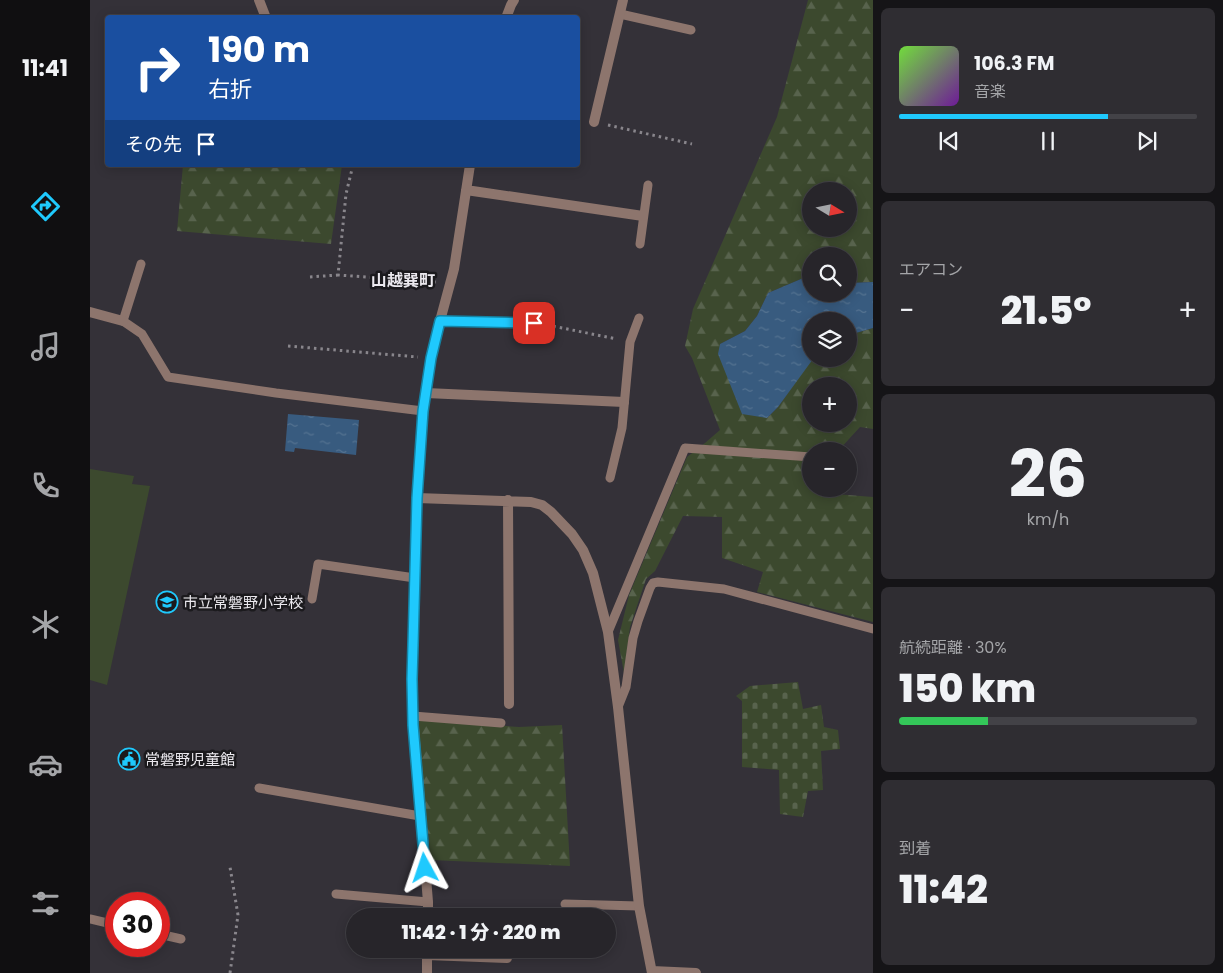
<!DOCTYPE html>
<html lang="ja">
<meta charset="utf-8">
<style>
:root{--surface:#27252a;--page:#2f2d32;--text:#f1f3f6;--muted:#a4a5a8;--line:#434247;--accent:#1fc9fd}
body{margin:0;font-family:Poppins,"Noto Sans JP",sans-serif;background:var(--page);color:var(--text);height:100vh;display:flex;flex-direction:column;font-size:19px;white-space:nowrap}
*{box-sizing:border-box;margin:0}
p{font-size:16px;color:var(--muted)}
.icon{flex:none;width:28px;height:28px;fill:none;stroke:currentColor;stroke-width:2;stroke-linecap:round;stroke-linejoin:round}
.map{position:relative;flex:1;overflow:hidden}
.drawer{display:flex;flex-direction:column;gap:8px;padding:8px;background:#151417;width:350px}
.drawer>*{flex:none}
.top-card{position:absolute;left:15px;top:15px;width:475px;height:152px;border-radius:5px;box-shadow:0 2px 12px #0003,0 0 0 1px var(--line);background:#1a4fa0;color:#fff;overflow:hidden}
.needle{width:32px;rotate:100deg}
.fabs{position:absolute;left:712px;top:182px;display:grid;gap:10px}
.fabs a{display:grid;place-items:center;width:55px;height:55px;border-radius:50%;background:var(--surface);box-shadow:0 2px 12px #0003,0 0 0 1px var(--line);font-size:25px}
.speed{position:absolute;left:15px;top:892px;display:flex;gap:10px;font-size:25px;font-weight:700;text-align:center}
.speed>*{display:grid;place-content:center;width:65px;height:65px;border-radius:50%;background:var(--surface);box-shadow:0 2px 12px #0003,0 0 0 1px var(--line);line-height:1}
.speed .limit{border:8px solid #d22;background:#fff;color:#111}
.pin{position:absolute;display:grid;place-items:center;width:42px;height:42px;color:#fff;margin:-21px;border-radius:10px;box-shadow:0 2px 8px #0006}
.me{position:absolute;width:55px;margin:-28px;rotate:355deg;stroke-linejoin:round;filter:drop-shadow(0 0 4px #0008)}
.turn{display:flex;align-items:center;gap:18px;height:105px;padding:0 20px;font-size:22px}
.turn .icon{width:65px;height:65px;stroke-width:2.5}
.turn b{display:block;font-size:35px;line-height:42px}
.then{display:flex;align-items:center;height:48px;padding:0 20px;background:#0003;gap:10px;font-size:19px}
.big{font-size:38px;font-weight:800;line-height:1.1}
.drawer .widget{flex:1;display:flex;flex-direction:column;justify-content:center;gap:8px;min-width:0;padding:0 18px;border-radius:8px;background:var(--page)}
.drawer .dial{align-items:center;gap:0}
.dial b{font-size:65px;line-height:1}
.song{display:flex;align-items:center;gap:15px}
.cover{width:60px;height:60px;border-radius:8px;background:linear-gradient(135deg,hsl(100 70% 55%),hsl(280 70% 35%))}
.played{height:5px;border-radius:2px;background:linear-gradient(90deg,var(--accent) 70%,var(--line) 70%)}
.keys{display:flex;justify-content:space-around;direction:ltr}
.heat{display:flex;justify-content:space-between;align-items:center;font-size:28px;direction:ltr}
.charge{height:8px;border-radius:4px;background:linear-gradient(90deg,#34c759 30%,var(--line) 0)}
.trip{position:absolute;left:256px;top:908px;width:270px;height:50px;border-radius:25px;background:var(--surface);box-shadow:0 2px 12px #0003,0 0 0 1px var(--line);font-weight:800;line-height:50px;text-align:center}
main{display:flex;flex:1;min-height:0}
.dock{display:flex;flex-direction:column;width:90px;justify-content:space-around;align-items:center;background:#100f11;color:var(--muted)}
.dock .icon{width:35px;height:35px}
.dock .selected{color:var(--accent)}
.dock b{font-size:22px;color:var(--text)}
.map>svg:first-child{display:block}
.forest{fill:url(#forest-firs);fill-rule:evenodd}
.cemetery{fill:url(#cemetery-stones)}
.pitch{fill:#3c492e}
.water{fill:url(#water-ripples)}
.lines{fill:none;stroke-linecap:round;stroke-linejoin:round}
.path{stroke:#89868c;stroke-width:3;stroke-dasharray:2.5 4;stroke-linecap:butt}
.service{stroke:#8d756d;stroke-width:9}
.minor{stroke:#8d756d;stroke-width:10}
.route-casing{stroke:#1483a4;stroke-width:12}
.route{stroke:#1fc9fd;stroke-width:9}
.labels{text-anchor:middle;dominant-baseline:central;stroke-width:5;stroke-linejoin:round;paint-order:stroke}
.poi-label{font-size:15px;fill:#ebe9ee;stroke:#1b1a1d;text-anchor:start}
.neighbourhood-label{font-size:16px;font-weight:bold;fill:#ebe9ee;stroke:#1b1a1d}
</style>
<main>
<nav class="dock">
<b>11:41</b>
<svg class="icon selected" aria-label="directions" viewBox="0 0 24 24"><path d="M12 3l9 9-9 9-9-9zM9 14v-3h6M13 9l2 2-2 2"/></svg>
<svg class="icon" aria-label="music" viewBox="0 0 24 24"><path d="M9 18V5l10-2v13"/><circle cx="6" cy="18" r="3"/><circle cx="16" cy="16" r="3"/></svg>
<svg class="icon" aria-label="phone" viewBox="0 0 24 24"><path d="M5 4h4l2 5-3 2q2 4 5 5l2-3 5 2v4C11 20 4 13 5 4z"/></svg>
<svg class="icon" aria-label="climate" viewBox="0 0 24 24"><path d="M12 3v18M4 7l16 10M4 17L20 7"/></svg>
<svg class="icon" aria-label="car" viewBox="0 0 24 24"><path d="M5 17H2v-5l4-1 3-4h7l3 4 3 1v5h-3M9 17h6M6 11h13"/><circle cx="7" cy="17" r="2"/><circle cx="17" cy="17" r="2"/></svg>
<svg class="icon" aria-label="filters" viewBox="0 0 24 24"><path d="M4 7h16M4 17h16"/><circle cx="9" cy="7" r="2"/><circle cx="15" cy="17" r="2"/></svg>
</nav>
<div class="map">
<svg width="783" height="973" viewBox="0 0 783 973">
<defs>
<pattern id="forest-firs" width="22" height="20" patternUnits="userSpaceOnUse" patternTransform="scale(1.25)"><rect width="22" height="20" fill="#3c492e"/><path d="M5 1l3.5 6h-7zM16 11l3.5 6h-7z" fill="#58634d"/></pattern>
<pattern id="cemetery-stones" width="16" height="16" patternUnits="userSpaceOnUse" patternTransform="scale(1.25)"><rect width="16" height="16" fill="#3c492e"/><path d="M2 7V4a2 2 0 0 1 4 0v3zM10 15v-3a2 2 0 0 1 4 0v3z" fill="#58634d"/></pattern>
<pattern id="water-ripples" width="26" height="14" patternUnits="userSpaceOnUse" patternTransform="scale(1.25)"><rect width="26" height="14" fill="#385b7f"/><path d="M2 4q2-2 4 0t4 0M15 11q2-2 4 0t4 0" fill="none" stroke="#557391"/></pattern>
</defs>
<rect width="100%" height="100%" fill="#343138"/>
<path class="forest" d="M718,0H783V282L759,283V256H721V277L718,276L678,293L667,316L655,331L630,344L677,418L688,407L721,360L723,359H759V335L783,328V429L770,427L748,451H721V489H745V494L783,497V622L667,592L673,572L632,558V517L593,516L565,571L556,579L540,627L534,673L528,640L539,595L597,457L615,443L630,430L602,358L595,346L603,309L687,117ZM721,191H759V229H721ZM721,386H759V424H721Z
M93,165H252L241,244L87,231Z
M327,719L429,727L472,725L480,866L341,860L327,730Z"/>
<path class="cemetery" d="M708,682L713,709L731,705L734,727L748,730L750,749L731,751L733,790L718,791L713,817L690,814L689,770L652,767V701L646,696L660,686Z"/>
<path class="pitch" d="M0,469L44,476L42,484L60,486L17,685L0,680Z"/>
<path class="water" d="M718,276L721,277V294H759V283L783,282V328L759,335V321H721V359H723L688,407L677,418L652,414L628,354L630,344L655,331L667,316L678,293Z
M198,414L269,420L266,455L205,448L204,452L195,451Z"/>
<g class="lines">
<path class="path" d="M518,125L602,144
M263,165L256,194L248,275L346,282
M220,277L248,275
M457,325L527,339
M198,346L328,357
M140,973L148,915L140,867"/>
<path class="service" d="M530,14L601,30
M550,244L558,185
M51,264L33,321L52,334L78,377L186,393L333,411
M350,321L444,323
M520,478L532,428L540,342L549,318
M222,599L228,564L325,578
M518,632L595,448L721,457
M528,707L536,687L543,638L548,621L560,588L563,583L568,582L634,589L783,629
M323,716L411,723
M169,788L330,816
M246,894L338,902
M475,904L549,906
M0,919L26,925
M69,934L91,939"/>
<path class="minor" d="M169,0L176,18
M416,18L421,5L424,0
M504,122L533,0
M376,190L553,216
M0,312L33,321
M336,393L534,402
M327,498L441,502L452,505L461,512L482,534L493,550L503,573L518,632L528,707L549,906L562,973
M418,500L419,704
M338,916V902L323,716L322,679L327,498L333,411L341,358L350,321L364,269L380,165
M337,955L417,958
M562,971L606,973
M337,973V949"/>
</g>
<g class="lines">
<g class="route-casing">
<path id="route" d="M335,868L323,725L322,679L323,645L327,498L333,411L341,358L350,321L444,323"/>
</g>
<use href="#route" class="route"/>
</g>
<defs>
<g id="school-ring" transform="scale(1.125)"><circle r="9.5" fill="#1b1a1d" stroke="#1fc9fd" stroke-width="1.5"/><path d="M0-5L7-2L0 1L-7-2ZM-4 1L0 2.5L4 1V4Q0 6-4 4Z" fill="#1fc9fd"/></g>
<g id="civic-ring" transform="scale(1.125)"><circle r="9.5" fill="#1b1a1d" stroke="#1fc9fd" stroke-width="1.5"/><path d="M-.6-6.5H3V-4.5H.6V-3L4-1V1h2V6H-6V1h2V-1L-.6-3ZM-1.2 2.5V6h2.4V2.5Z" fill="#1fc9fd"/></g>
</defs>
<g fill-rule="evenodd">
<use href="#school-ring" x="77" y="602"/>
<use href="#civic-ring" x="39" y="759"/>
</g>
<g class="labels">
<g class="poi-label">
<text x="93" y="602">市立常磐野小学校</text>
<text x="55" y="759">常磐野児童館</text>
</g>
<g class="neighbourhood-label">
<text x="313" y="280">山越巽町</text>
</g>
</g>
</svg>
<div class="fabs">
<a><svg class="needle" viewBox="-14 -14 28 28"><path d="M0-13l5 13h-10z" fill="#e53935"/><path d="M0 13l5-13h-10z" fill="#a4a5a8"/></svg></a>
<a><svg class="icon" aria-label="search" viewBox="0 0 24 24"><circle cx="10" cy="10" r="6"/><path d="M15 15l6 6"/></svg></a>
<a><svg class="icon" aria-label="layers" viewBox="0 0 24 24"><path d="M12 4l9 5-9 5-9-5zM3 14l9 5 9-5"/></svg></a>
<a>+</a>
<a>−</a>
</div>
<div class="speed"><div class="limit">30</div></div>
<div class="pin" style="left:444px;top:323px;background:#d93025"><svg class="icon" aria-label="arrive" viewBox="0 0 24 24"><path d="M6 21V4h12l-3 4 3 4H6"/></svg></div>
<svg class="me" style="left:335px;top:868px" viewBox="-20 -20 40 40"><path d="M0-17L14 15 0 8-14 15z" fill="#1fc9fd" stroke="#fff" stroke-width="4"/></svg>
<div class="trip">11:42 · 1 分 · 220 m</div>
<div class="top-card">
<div class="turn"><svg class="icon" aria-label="right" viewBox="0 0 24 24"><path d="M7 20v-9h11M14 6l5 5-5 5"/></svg><div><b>190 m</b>右折</div></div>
<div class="then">その先<svg class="icon" aria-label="arrive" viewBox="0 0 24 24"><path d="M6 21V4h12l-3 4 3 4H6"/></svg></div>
</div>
</div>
<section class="drawer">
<div class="widget">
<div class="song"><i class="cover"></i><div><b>106.3 FM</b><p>音楽</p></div></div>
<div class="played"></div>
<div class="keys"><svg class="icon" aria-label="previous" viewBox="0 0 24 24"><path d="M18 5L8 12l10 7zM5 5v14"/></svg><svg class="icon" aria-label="pause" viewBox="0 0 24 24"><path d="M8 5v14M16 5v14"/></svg><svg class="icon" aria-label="next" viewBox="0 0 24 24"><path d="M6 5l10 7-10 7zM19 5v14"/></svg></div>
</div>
<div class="widget"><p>エアコン</p>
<div class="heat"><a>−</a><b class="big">21.5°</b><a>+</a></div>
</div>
<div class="widget dial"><b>26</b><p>km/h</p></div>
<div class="widget"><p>航続距離 · 30%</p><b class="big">150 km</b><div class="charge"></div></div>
<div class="widget"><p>到着</p><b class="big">11:42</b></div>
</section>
</main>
